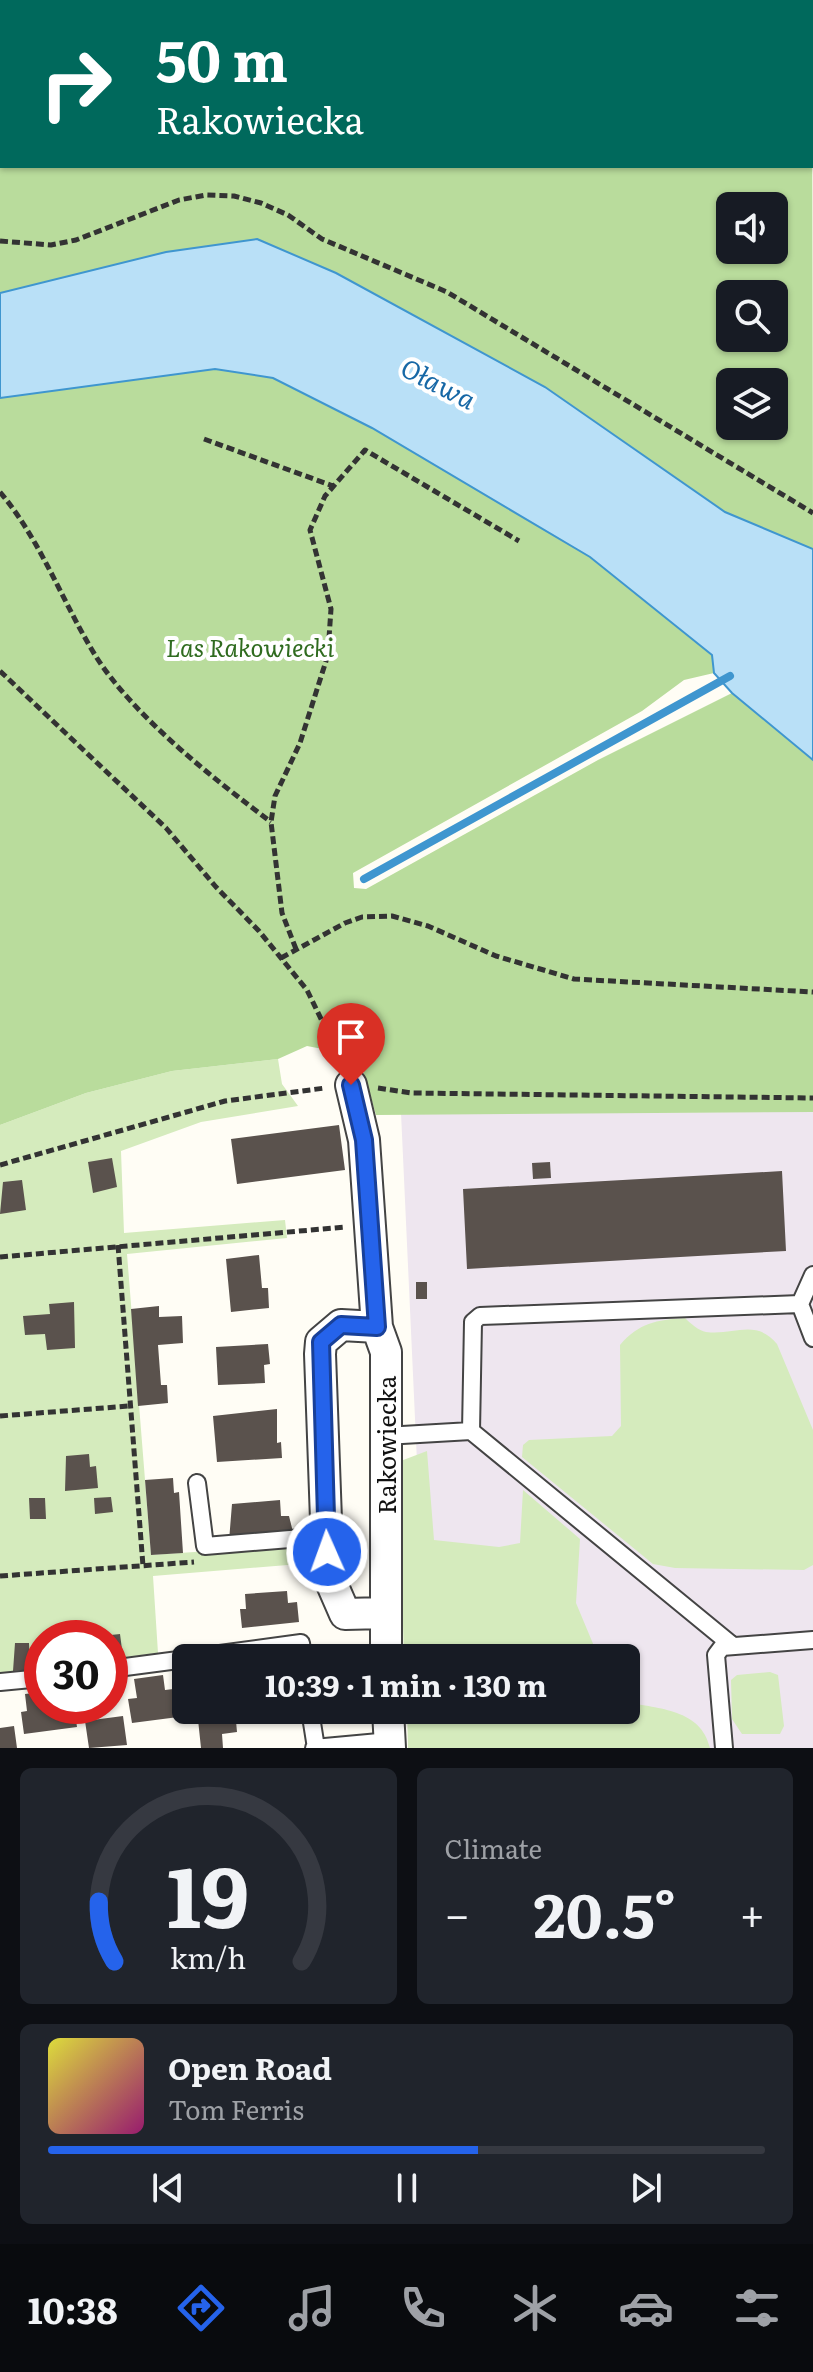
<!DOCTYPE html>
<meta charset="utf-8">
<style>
:root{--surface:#171b24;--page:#20242c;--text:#f1f3f6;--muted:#9ea1a6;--line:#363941;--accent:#2563eb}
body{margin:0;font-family:Literata,serif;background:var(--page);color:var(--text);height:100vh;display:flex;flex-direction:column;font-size:30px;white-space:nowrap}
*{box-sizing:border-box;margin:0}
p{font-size:26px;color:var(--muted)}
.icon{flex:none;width:44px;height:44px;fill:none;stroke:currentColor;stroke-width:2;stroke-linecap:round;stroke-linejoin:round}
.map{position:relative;height:1748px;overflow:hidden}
.panel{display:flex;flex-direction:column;gap:20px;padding:20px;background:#0d0f14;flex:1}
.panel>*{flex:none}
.banner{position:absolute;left:0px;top:0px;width:814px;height:168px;box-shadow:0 2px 6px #0004;background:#00695c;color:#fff;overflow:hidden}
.tools{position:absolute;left:716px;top:192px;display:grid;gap:16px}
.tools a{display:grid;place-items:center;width:72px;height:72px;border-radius:12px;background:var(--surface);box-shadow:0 2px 6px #0004;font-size:40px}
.speed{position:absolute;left:24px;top:1620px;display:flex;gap:16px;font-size:40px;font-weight:700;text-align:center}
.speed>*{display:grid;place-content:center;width:104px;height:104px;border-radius:50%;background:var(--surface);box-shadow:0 2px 6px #0004;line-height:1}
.speed .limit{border:12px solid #d22;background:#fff;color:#111}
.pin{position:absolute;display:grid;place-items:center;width:68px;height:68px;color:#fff;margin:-82px -34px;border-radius:50% 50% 50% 0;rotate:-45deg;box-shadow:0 0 8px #0007}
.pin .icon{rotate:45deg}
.me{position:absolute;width:88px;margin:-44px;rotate:358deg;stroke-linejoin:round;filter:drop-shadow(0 0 6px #0008)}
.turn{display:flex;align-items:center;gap:28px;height:168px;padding:0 24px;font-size:36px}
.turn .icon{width:104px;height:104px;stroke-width:2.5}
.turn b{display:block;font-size:56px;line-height:68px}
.big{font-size:60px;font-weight:700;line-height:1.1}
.panel .card{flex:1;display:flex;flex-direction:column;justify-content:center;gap:12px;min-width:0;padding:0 28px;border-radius:12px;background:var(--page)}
.panel .dial{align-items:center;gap:0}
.dial svg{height:208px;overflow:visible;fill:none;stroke:var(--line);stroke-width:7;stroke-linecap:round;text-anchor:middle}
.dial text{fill:var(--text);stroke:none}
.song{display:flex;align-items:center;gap:24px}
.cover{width:96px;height:96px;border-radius:12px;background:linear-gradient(135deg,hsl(60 70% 55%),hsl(320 70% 35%))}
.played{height:8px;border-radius:4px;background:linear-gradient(90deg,var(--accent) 60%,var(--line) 60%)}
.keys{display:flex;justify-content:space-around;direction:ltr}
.heat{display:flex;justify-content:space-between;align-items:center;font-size:44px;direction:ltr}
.panel .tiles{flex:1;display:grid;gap:20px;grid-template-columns:1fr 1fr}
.card:last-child{grid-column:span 2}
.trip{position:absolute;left:172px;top:1644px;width:468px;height:80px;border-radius:12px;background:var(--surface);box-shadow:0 2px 6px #0004;font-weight:700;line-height:80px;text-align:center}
.tab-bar{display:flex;height:128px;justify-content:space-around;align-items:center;background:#090b0e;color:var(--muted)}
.tab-bar .icon{width:56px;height:56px}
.tab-bar .on{color:var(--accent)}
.tab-bar b{font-size:36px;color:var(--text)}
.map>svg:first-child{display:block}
.industrial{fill:#eee6ef}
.green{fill:#d5ebbd}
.forest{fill:#b9dc9c;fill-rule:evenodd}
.water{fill:#b9e0f7;stroke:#3f96cf;stroke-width:2}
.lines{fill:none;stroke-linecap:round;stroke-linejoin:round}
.stream{stroke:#3f96cf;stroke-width:8}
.building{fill:#5a524d}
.lane-casing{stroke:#444;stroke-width:20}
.street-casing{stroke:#444;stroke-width:34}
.path{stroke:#333;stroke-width:5;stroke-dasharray:8 4;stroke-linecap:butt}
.lane{stroke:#fff;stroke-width:16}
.street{stroke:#fff;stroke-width:30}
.route-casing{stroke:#184099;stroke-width:20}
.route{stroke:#2563eb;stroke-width:14}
.labels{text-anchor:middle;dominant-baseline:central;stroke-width:8;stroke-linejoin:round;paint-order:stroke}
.park-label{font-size:24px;font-style:italic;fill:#2f6b1f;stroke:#fff}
.street-label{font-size:24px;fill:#111;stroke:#fff}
.water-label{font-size:26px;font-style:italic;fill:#1768a6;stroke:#fff}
</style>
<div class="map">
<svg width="813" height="1748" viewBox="0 0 813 1748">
<rect width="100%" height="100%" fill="#fffdf5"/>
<path class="industrial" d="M813,1112V1748H430L626,1710V1658H426L401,1113Z"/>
<path class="green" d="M278,1059L282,1084L298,1106L201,1122L121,1151L124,1233L285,1220L287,1238L127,1254L151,1555L310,1544L312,1563L153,1576L158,1653L110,1659V1638H42V1668L0,1673V1125L86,1093L172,1071Z
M685,1318C690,1323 699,1331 706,1332C733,1336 756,1318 777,1344L813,1430V1565L804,1570L675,1568L653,1564L522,1457L523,1445L529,1440L612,1436L621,1426L620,1345C639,1323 656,1320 685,1318Z
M427,1451L434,1540L499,1547L520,1543L523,1490L580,1539L576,1603L599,1658H404L398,1462Z
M770,1672L778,1675L784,1726L780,1734H742L732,1719L731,1680L737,1675Z
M626,1702C659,1709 701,1709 710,1748H408L407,1710H626Z"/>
<path class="forest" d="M0,0H798L2,2V166H812V26L813,549L725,512L545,387L336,273L257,239L166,252L0,293ZM730,206H774V250H730ZM730,294H774V338H730ZM730,382H774V426H730Z
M215,369L273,378L372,428L487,494L590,557L713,655L714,673L684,680L642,711L353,873L354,888L366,889L598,760L732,693L813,760V1112L376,1115L359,1056L307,1046L278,1059L172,1071L86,1093L0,1125V398Z"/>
<path class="water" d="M257,239L336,273L545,387L725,512L813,549V760L732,693L714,673L712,655L590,557L372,428L273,378L215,369L0,398V293L166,252Z"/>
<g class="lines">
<path class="stream" d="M364,879L730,676"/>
</g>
<path class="building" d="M339,1125L345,1170L237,1184L231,1139Z
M112,1158L117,1187L93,1193L88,1162Z
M550,1162L551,1178L533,1179L532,1163Z
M782,1171L786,1251L467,1269L463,1189Z
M22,1180L26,1210L0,1214L3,1182Z
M259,1255L262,1288H268L269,1308L231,1312L226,1259Z
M416,1282H427V1299H416Z
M74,1302L75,1348L47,1350L45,1334L25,1335L23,1316L50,1314L49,1304Z
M159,1306V1317L182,1316L183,1343L158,1345L161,1385H167L168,1403L138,1406L131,1309Z
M268,1344L270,1364L264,1365L265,1383L218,1385L216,1347Z
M277,1409V1443L281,1442L282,1458L217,1462L213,1416Z
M89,1454L90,1467L96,1466L98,1488L65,1491L66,1456Z
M173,1478L174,1493L179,1492L183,1553L151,1555L145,1480Z
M111,1497L113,1512L95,1514L94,1498Z
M29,1498H45L46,1519H30Z
M280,1500L281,1516H289L294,1536L229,1541L232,1504Z
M287,1591L288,1603L297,1602L299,1622L242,1628L240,1609H246L245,1594Z
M120,1634L123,1657L110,1659V1638L102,1636Z
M15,1643H29L30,1670L13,1671Z
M163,1675L165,1690L182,1688L186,1716L132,1723L128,1699L137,1698L134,1679Z
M42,1692V1706H74L77,1727L24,1734L21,1712L27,1711L25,1694Z
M197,1710H235L237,1732L222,1734L223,1748H201Z
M123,1716L127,1745L89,1748L85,1721Z
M14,1726L17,1748H0V1728Z"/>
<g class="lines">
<g class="lane-casing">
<path id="lane" d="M800,1304L813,1275
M385,1436L471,1431
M197,1483L205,1546L326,1536
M733,1646L471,1431L473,1322L480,1316L800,1304L813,1338
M190,1658L301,1643L303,1658
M110,1669L186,1659
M0,1682L42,1678
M310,1710L316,1748
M314,1748L390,1741
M724,1748L716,1655L722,1647L813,1640"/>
</g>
<g class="street-casing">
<path id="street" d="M351,1085L364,1140L377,1327L386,1352V1658
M377,1327L341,1325L321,1342L320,1354L328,1575L345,1614L385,1613
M388,1710L390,1748"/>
</g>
<path class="path" d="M429,0L430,2
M539,0L542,2
M505,2L506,0
M0,241L51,245L76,240L179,200L206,195L234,196L261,203L288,215L322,239L447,292L813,513
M204,439L333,486
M0,492C41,541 62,601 95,655C133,716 214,779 271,822
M0,671L166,828L216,887L259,931L307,990L342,1062
M296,949L282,913L271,822L275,796L300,743L326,661L329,638L331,609L310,530L325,496L365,450L519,541
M281,958L345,923L362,917L392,916L428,926L496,956L574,979L813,992
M378,1088L412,1093L813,1098
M0,1165L225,1101L325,1088
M118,1245L143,1566
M0,1257L346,1227
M0,1416L129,1406
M0,1576L194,1562"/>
<use href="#lane" class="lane"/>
<use href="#street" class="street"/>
</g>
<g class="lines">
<g class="route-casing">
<path id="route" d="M327,1552L321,1342L341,1325L377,1327L364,1140L351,1085"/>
</g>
<use href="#route" class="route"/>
</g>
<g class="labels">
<g class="park-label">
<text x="250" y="646">Las Rakowiecki</text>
</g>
<g class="street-label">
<text transform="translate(385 1445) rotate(-90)">Rakowiecka</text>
</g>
<g class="water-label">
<text transform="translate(439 382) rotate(27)">Oława</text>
</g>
</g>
</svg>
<div class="tools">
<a><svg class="icon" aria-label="sound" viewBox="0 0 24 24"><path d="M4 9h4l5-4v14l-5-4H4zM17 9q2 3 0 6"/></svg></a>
<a><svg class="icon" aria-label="search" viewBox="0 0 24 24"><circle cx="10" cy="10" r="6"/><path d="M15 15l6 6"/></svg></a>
<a><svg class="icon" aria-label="layers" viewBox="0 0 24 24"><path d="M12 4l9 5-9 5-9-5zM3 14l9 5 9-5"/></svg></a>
</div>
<div class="speed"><div class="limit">30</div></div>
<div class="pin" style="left:351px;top:1085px;background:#d93025"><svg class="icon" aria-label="arrive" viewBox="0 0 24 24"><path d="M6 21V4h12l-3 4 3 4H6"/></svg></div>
<svg class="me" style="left:327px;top:1552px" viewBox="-20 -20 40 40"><circle r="17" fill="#2563eb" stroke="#fff" stroke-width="3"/><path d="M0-11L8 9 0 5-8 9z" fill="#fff"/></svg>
<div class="trip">10:39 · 1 min · 130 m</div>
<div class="banner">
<div class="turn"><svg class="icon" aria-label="right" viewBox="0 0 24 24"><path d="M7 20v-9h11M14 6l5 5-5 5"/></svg><div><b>50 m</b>Rakowiecka</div></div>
</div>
</div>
<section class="panel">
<div class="tiles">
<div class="card dial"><svg viewBox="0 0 100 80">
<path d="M14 69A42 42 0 1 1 86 69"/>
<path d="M14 69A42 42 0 0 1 8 46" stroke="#2563eb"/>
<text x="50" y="56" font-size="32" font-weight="700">19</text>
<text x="50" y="72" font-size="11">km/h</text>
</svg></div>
<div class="card"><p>Climate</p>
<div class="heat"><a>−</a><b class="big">20.5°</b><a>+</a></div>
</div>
<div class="card">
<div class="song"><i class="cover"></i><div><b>Open Road</b><p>Tom Ferris</p></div></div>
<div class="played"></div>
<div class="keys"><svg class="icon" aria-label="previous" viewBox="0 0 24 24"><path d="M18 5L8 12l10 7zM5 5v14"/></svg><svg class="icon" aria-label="pause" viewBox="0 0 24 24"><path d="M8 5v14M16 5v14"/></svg><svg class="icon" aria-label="next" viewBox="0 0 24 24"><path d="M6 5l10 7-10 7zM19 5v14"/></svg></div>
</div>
</div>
</section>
<nav class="tab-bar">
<b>10:38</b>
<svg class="icon on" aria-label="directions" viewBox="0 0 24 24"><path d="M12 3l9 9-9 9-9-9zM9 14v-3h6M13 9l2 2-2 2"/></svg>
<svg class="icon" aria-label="music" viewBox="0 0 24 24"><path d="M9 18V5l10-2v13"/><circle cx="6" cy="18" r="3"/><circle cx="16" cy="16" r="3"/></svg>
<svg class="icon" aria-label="phone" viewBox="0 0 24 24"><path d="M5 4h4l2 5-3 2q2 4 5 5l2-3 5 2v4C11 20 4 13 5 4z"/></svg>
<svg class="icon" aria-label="climate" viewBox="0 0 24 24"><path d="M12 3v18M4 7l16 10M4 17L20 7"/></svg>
<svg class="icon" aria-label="car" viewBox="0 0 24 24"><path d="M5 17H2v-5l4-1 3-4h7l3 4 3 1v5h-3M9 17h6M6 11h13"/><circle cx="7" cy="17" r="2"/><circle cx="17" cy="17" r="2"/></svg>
<svg class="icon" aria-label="filters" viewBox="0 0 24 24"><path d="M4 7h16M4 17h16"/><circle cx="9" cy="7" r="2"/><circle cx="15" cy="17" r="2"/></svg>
</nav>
